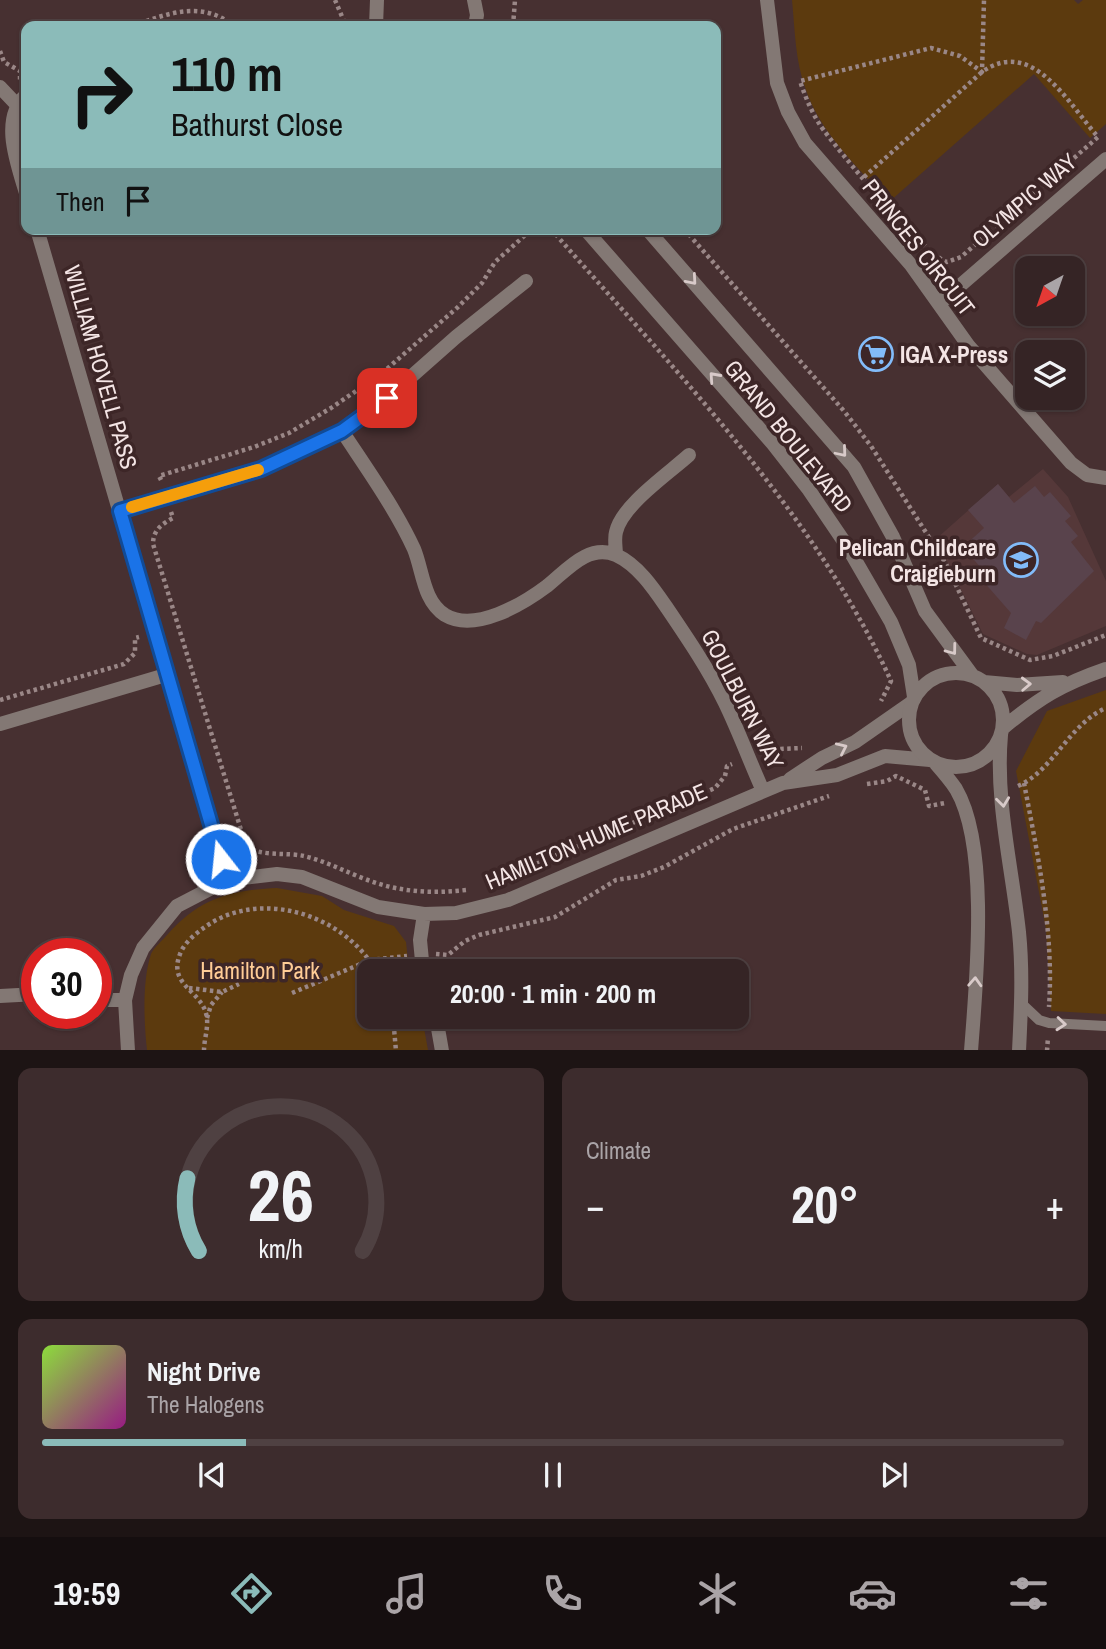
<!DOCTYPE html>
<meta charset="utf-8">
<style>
:root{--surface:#352425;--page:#3d2c2d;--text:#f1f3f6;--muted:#aaa4a7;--line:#4f4142;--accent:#8bbbb9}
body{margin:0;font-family:"Archivo Narrow",sans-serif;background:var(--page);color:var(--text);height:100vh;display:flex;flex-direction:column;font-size:26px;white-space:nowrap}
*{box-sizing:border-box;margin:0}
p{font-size:23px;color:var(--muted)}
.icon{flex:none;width:38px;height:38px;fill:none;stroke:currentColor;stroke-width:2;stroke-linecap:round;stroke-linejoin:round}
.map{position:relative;height:1050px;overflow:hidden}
.details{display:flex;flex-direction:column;gap:18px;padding:18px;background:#1d1414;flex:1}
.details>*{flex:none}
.guide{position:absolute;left:21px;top:21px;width:700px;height:214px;border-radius:14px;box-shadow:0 2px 5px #0004,0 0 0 2px var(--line);background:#8bbbb9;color:#111;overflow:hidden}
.needle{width:46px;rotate:220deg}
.buttons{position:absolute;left:1015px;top:256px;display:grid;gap:14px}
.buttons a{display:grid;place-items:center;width:70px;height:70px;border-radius:14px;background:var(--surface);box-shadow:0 2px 5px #0004,0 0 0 2px var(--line);font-size:35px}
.speed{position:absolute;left:21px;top:938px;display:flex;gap:14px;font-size:35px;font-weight:700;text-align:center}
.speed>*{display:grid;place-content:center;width:91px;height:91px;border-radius:50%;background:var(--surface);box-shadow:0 2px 5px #0004,0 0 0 2px var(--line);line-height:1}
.speed .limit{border:10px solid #d22;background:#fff;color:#111}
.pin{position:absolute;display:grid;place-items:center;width:60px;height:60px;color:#fff;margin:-30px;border-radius:14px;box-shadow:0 4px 10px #0006}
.me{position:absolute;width:77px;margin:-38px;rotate:344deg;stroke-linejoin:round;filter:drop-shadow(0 0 5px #0008)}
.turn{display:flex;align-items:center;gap:24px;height:147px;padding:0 35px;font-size:32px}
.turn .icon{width:91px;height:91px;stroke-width:2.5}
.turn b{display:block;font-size:49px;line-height:60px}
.then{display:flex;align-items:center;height:66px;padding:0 35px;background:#0003;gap:14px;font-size:26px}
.big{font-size:52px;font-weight:700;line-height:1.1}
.details .widget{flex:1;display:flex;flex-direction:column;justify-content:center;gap:10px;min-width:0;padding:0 24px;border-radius:14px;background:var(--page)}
.details .dial{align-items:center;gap:0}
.dial svg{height:182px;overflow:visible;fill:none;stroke:var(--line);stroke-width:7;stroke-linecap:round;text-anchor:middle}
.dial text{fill:var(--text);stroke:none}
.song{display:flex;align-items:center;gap:21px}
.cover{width:84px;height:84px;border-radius:10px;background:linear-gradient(135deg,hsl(90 70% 55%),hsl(310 70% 35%))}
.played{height:7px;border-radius:4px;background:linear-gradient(90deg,var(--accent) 20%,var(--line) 20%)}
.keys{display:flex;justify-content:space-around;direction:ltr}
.heat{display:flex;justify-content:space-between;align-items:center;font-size:38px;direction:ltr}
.details .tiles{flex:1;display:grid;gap:18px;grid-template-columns:1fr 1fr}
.widget:last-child{grid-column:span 2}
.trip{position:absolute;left:357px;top:959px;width:392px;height:70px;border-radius:14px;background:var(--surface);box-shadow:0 2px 5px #0004,0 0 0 2px var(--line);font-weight:700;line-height:70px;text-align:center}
.menu{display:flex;height:112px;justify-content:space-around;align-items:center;background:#150e0f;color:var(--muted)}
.menu .icon{width:49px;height:49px}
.menu .on{color:var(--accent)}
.menu b{font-size:32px;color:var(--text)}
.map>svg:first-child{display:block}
.built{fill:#553839}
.green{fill:#5c3a0e}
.building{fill:#59434c}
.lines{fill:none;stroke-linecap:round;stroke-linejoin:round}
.path{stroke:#9a8787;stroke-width:4.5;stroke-dasharray:3.5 3.5;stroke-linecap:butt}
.service{stroke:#837874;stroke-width:10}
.minor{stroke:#837874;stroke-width:14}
.tertiary{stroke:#837874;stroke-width:14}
.oneway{stroke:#d8cac9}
.route-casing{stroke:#114b97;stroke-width:18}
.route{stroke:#1a73e8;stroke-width:12}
.slow{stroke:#f59e0b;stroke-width:12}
.labels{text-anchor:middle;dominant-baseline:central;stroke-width:7;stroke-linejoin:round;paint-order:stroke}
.street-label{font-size:23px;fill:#f4e5e5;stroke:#3d2627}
.poi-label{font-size:23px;font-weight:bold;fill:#f4e5e5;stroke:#3d2627;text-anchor:start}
.park-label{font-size:23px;fill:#ffcc96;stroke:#3d2627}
</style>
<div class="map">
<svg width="1106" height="1051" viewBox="0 0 1106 1051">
<rect width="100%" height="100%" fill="#473031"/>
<path class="built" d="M1043,469L1068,497L1106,581V626L1037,655L1027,654L983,634L936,539L998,484L1009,497Z"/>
<path class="green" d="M792,0H1074L1078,4L1083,0H1106V124L1090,138L1034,74L889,202C859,168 821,134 806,90C795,61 795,30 792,0Z
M1106,690V1014L1051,1011L1046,929L1016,771L1047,711Z
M277,888L322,896L344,910L394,926L406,942L409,971H369V1017H422L428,1050H147C144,1023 142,981 151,954C154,947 163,940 168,934C200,898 231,890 277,888Z"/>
<path class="building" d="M998,484L1014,503L1035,486L1044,497L1050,492L1071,516L1065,521L1078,536L1071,542L1094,571L1041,623L1036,621L1026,640L1004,628L1011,613L976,573L981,568L963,547L984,528L968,510Z"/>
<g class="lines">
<path class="path" d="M335,0L346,26
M133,26C168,13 202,0 234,26
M513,26L515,0
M0,51L4,62L20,71V81
M864,177L982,72C1032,36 1069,104 1098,137L961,257L947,262C926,257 835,147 820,125C811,111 805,96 800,81L931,48L960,56L982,72L984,0
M551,229C672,368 815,512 891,681L881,701
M684,229L844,411L871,446L946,564L981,638L1030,660L1053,656L1106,635
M161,480L159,476L254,447L289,433L331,408L381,374L458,307L482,283L495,262L532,229
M171,512L173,518C162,524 153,530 153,544L246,846C260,857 286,852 304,856C325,861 344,871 365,879C398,892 431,894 466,890
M0,700L124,664L135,653V638L139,637
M762,751L771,745L779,749L802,748
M1024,783C1038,856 1054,932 1049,1007
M867,784L887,781L896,776L925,790L929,806L945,803
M1018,786C1054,770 1069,724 1106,708
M491,883L715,788L725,776L727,766L732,764
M436,954L448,955L465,941L479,935L555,917L616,880L641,876L664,867L733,829L829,796
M189,988L222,992L239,984
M292,993L370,960L407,956
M393,1017L396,1051
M207,1018L211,1005L222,992
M204,1051C204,1040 208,1029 207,1019C205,991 167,987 180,954C184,943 195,934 205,927C260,888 344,914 376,971
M1047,1051L1048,1037"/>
<path class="service" d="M1022,1004L1039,1020L1049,1023L1106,1026"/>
<path class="minor" d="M767,0L777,83L788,112L805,143L911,265L968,345L1071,463L1087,475L1106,478
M0,87L17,105
M26,95C0,119 17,163 26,193
M37,229L227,880
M940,303L1106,159
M342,431C367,469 395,508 414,549C423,571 423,601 445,615C475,633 523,604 547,586C566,571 588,543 616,555C638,565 654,589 667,608C688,639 709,670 725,703C739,732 750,762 763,791
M120,511L261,469L342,431L387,398L456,337L526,281
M616,555C616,548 614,539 616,532C622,505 668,474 689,455
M0,724L169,674
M790,779L822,758L855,742L911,703
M423,971L420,940L424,914
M0,996L37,994
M96,1000H125
M436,1017L442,1051
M128,1051L125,1000L131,975L143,948L177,906L227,880L277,874L302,877L378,907L424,914L456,913L508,900L783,783L837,775L885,756L930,760"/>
<path class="tertiary" d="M474,0L477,15L475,26
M376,26L377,0
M585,229L773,444L809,490L847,546L891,622L909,665L914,697
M647,229L854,467L893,537L925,611L972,675
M909 720a47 47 0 1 1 94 0a47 47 0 1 1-94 0Z
M984,682L1017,685L1063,682
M1003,728C1039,698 1062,684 1106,669
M1001,735C995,800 1012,867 1019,932C1023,971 1021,1011 1019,1051
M936,764C943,772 950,780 956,789C990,847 976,984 971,1051"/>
</g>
<defs><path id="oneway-chevron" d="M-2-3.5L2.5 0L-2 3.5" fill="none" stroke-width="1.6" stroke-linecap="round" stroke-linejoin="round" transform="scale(1.75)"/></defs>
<g class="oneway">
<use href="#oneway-chevron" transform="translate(692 280) rotate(49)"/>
<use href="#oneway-chevron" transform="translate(714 377) rotate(-132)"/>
<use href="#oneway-chevron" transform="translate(842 452) rotate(50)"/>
<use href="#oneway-chevron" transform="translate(952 650) rotate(53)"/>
<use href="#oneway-chevron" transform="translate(1026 684) rotate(-2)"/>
<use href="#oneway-chevron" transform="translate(842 748) rotate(-25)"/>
<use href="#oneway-chevron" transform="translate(1003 802) rotate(83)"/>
<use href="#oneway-chevron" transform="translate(975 982) rotate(-87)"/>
<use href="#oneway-chevron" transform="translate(1061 1024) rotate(5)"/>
</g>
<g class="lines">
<g class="route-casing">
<path id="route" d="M221,859L120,511L261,469L342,431L387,398"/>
</g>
<use href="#route" class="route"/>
<path class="slow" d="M132,507L258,470"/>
</g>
<defs>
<g id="supermarket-ring" transform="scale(1.75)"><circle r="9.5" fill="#3d2627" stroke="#82bcfa" stroke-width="1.5"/><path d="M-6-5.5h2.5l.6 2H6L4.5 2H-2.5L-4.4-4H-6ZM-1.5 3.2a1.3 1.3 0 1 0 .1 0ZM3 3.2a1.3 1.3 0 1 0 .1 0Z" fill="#82bcfa"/></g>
<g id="school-ring" transform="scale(1.75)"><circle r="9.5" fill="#3d2627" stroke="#82bcfa" stroke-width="1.5"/><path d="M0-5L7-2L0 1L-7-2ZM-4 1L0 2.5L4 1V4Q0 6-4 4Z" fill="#82bcfa"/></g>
</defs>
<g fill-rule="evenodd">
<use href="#supermarket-ring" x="876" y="354"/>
<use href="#school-ring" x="1021" y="560"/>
</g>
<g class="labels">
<g class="street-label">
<text transform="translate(1024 200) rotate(-41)">OLYMPIC WAY</text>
<text transform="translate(919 247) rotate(52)">PRINCES CIRCUIT</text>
<text transform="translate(101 367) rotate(74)">WILLIAM HOVELL PASS</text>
<text transform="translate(789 436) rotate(51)">GRAND BOULEVARD</text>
<text transform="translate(743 699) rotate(63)">GOULBURN WAY</text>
<text transform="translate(596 836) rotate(-23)">HAMILTON HUME PARADE</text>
</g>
<g class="poi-label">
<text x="900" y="354">IGA X-Press</text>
<text x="996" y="547" text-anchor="end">Pelican Childcare<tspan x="996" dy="26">Craigieburn</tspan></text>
</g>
<g class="park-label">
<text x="260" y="970">Hamilton Park</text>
</g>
</g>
</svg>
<div class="buttons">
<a><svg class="needle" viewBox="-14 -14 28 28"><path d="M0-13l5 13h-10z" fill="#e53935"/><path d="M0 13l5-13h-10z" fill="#aaa4a7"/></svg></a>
<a><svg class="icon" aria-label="layers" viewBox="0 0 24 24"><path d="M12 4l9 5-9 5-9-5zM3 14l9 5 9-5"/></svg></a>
</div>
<div class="speed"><div class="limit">30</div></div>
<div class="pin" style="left:387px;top:398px;background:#d93025"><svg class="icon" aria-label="arrive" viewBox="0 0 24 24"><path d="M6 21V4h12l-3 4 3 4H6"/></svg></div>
<svg class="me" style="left:221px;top:859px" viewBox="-20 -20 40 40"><circle r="17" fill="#1a73e8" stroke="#fff" stroke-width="3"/><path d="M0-11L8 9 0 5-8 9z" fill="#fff"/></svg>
<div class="trip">20:00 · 1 min · 200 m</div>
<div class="guide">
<div class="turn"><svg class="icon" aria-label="right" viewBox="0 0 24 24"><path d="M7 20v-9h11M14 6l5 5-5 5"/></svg><div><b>110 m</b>Bathurst Close</div></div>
<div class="then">Then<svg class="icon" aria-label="arrive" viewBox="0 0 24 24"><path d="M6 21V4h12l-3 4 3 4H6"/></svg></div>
</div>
</div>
<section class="details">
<div class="tiles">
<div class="widget dial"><svg viewBox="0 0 100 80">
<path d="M14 69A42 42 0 1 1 86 69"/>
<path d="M14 69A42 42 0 0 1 9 37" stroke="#8bbbb9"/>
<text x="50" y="56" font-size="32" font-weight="700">26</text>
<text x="50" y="72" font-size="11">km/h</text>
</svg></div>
<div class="widget"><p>Climate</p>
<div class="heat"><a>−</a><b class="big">20°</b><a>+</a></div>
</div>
<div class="widget">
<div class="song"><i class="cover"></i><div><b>Night Drive</b><p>The Halogens</p></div></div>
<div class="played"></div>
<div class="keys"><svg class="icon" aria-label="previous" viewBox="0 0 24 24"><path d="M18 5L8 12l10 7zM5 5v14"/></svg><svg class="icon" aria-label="pause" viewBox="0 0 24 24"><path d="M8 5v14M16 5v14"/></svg><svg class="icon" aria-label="next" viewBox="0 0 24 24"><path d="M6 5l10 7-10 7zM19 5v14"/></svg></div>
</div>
</div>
</section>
<nav class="menu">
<b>19:59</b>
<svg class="icon on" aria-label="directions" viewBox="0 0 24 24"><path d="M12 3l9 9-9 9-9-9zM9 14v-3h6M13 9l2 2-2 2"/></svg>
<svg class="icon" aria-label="music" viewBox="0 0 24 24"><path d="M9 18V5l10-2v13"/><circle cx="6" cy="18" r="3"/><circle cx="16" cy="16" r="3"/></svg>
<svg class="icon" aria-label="phone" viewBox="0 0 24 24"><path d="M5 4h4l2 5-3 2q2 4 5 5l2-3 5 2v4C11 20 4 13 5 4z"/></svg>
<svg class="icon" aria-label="climate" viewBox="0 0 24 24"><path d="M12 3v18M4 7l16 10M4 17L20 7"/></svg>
<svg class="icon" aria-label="car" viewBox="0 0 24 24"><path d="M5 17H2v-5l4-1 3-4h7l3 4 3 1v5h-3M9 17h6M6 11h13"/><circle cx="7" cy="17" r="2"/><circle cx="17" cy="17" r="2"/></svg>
<svg class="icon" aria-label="filters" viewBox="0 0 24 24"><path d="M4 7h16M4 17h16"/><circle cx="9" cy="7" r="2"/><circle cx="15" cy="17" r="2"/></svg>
</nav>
